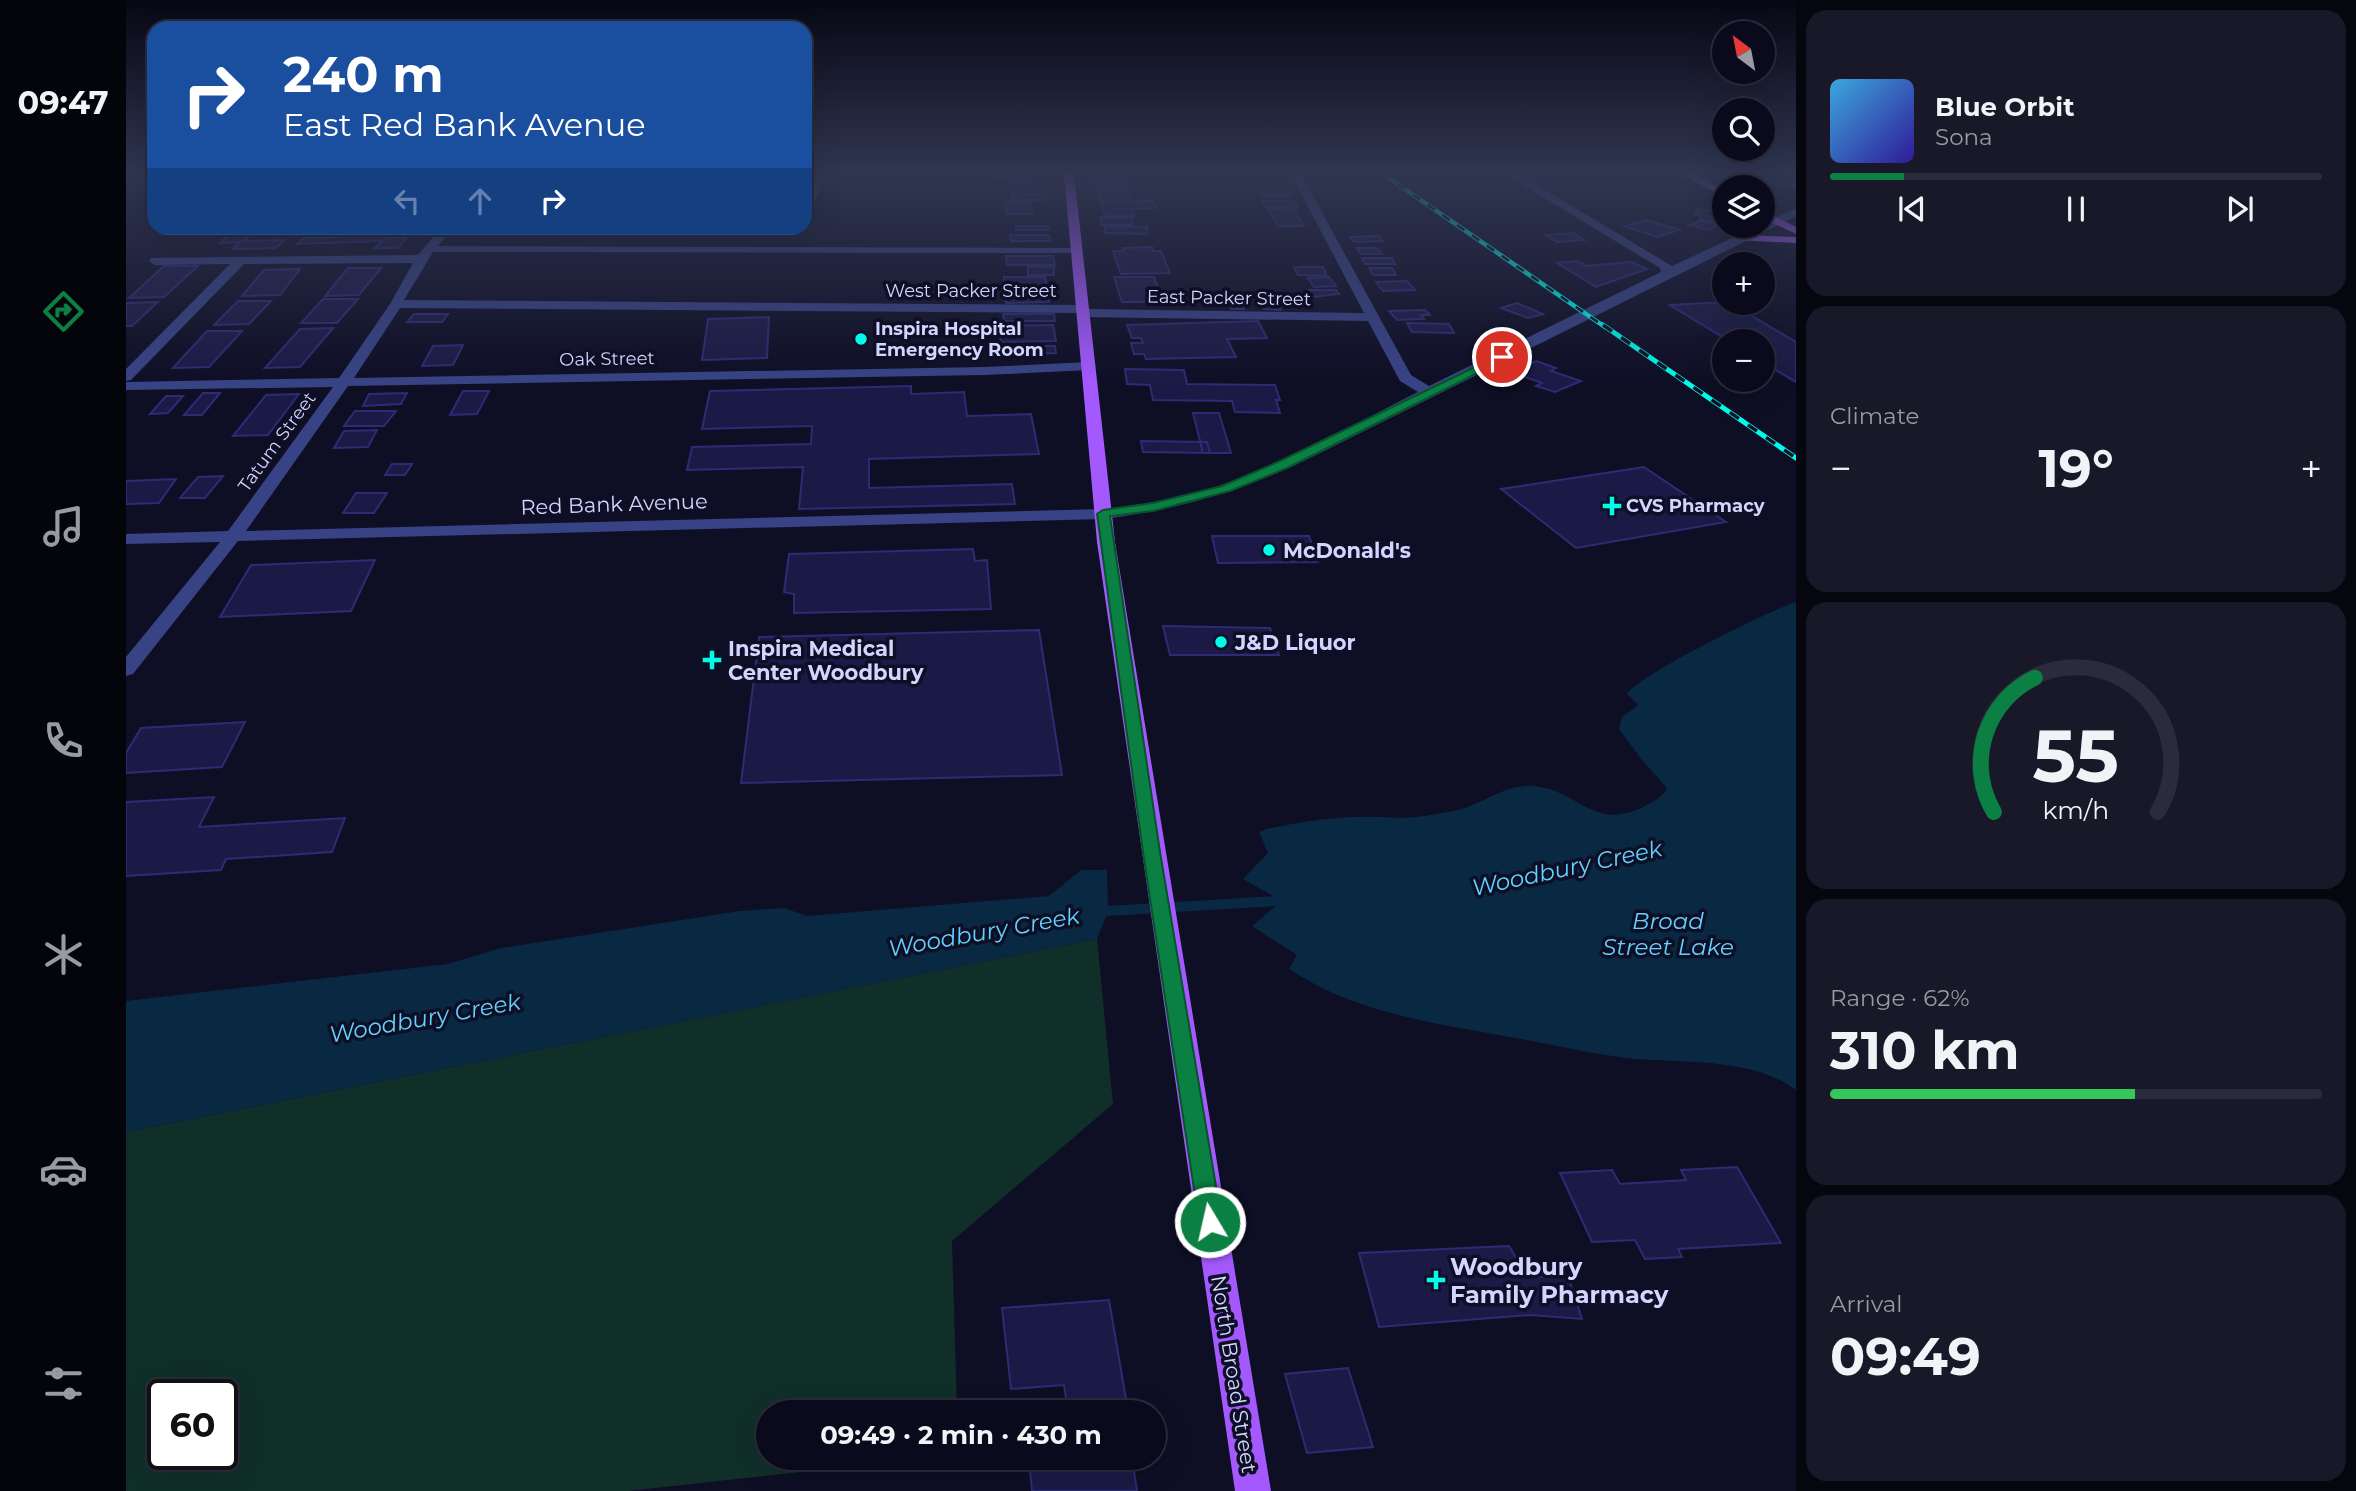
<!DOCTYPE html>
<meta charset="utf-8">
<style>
:root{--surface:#0a0a1c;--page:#181829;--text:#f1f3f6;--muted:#999aa3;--line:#2a2b3b;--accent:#0b8043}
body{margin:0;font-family:Montserrat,sans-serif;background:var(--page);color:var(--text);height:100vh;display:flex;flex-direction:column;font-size:26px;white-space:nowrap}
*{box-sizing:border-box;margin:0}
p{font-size:23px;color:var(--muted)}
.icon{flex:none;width:38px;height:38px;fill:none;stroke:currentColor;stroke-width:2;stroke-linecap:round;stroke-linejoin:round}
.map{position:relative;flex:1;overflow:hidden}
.details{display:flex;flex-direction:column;gap:10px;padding:10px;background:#06060f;width:560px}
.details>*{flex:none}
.top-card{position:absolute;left:21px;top:21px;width:665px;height:214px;border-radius:21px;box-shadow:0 7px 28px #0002,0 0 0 2px var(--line);background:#1a4fa0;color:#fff;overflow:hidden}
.needle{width:46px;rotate:328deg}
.fabs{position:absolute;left:1586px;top:21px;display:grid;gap:14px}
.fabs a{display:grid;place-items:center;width:63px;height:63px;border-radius:50%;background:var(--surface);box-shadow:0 7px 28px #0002,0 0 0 2px var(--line);font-size:35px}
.speed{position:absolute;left:21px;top:1379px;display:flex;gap:14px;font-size:35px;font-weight:700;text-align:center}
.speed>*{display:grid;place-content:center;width:91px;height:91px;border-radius:50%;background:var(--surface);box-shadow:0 7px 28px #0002,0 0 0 2px var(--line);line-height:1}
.speed .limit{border:4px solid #111;border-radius:10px;background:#fff;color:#111}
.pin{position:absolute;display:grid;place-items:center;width:60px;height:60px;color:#fff;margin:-30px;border:4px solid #fff;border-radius:50%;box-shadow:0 2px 7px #0007}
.me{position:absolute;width:77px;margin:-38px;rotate:351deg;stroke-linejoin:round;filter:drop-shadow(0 0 5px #0008)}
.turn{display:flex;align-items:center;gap:24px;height:147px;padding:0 21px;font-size:32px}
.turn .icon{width:91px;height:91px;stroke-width:2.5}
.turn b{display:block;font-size:49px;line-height:60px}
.lanes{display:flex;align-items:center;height:66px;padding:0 21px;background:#0003;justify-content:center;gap:35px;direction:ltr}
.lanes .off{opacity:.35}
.big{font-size:52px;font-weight:700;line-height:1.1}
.details .card{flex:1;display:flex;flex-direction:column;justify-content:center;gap:10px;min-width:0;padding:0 24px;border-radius:21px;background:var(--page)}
.details .dial{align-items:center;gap:0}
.dial svg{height:182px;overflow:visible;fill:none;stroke:var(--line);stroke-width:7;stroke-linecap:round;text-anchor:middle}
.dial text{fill:var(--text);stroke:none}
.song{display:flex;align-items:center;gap:21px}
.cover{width:84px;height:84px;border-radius:10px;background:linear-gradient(135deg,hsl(200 70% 55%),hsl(250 70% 35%))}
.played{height:7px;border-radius:4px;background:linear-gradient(90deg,var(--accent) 15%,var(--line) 15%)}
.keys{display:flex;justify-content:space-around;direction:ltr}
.heat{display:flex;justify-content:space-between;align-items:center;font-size:38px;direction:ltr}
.charge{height:10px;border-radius:5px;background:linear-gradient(90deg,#34c759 62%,var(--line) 0)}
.trip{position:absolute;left:630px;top:1400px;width:410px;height:70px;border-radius:35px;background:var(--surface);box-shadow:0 7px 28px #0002,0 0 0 2px var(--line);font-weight:700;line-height:70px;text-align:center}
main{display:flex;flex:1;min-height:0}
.tabs{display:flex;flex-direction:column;width:126px;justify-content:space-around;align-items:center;background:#04040b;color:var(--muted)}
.tabs .icon{width:49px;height:49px}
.tabs .on{color:var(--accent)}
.tabs b{font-size:32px;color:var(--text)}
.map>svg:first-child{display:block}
.green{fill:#112f29;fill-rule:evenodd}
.water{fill:#092943}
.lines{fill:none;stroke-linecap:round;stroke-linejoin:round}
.stream{stroke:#092943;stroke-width:10}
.building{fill:#1b1a46;stroke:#2d2b73;stroke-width:2}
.minor{fill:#384385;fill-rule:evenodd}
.major{fill:#a459ff;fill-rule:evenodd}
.rail-far1-casing{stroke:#00fdea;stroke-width:4.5}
.rail-casing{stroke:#00fdea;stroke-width:5}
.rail-far1{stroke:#0e0e25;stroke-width:2.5;stroke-dasharray:9;stroke-linecap:butt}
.rail{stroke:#0e0e25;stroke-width:3.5;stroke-dasharray:11;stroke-linecap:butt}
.route{fill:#0b8043;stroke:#07532c;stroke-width:2}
.poi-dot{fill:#00fdea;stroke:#0e0e25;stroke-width:2.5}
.labels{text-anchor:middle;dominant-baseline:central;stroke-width:7;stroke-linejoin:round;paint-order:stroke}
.far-street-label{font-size:18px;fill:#d2d5ff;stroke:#0e0e25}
.far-poi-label{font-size:18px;font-weight:bold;fill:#d2d5ff;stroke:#0e0e25;text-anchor:start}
.street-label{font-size:21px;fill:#d2d5ff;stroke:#0e0e25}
.poi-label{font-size:21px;font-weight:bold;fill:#d2d5ff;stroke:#0e0e25;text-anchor:start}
.water-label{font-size:23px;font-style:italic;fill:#60d2ff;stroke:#0e0e25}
.near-poi-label{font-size:24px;font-weight:bold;fill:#d2d5ff;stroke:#0e0e25;text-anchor:start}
</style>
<main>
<nav class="tabs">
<b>09:47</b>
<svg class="icon on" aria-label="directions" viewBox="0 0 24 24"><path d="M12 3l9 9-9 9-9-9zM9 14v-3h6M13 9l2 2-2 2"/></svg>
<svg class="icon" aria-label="music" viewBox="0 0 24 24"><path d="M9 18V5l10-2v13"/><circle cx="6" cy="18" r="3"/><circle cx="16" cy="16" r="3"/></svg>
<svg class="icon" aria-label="phone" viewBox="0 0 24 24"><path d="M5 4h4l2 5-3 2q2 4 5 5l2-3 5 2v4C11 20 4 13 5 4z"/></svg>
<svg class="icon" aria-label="climate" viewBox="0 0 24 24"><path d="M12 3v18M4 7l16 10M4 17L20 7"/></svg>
<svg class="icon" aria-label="car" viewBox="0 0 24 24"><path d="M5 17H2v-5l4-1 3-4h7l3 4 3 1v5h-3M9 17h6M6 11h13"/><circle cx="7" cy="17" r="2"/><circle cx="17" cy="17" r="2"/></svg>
<svg class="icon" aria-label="filters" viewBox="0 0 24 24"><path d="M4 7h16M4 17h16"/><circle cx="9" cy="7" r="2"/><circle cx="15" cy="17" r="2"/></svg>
</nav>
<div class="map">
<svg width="1670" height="1491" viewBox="0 0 1670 1491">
<rect width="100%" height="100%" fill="#0e0e25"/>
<path class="green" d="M971,939L987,1104L826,1241L831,1412H642V1458H800L502,1491H0V1132ZM37,1395H96V1454H37Z"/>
<path class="water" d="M1670,602V1090C1624,1056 1555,1064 1500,1058C1469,1054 1437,1047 1406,1041C1323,1025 1235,1017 1163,969L1171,955L1126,926L1156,901L1117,879L1142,853L1133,832L1141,829C1164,824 1187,820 1210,818C1231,816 1252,817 1274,818C1289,818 1311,814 1327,811C1355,806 1377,784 1407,786C1452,789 1467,832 1517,807C1528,801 1536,798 1541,788L1516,760L1493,729L1496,717L1512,705L1501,694C1511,676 1644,610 1670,602Z
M955,870H981L982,911L971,939L0,1132V1001L322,964L375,948L614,911L658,908L681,916L923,896Z"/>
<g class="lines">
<path class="stream" d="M982,911L1168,900"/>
</g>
<path class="building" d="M861,174H910V178H901L902,183H883L882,178H861Z
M1620,174H1670V186L1658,187Z
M968,179H1002L1003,183H969Z
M972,184H1001L1002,191L972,190Z
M1132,188H1160L1165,196H1135Z
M887,189L921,190L920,195L886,193Z
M973,191L1004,192V199L972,198Z
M885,195H920L921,200H886Z
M905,201L907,214H881L879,202Z
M974,201H1027L1030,208L1006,209L1009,216H979Z
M1136,201H1168L1172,208H1140Z
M1141,209H1168L1178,226H1153Z
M1571,209L1598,213V223L1573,220L1575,215H1569Z
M974,217L1006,218L1007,225H975Z
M1521,220L1554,230L1531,237L1498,226Z
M1575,221L1593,225L1582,230L1564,225Z
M890,226H922L923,230H890Z
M979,226L1021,227V234L979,233Z
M110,228H131L118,241L158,240L150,248L107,249L113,242L94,243Z
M221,233H264L260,238L281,237L272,248H249L256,241L171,244L178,238L217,237Z
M1447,233L1458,240L1431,242L1420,235Z
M884,235H923L924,241H885Z
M1253,236L1257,241L1228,242L1224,237Z
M1026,247L1027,251H1035L1044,273L995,274L987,251H998L997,248Z
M1230,248H1251L1256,254H1235Z
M880,256H927L929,265H881Z
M1236,258H1266L1269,264H1239Z
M1451,261L1461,266L1506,262L1521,269L1470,287L1431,263Z
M38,266H72L38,297L3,298Z
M902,266L928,267V275H902Z
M1168,267H1197L1201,276L1172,275Z
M222,268H255L233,295L199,296Z
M1243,268H1266L1270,275H1247Z
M174,269L154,295L116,296L138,270Z
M878,277H919L923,302L880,303Z
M988,277H1028L1037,302H996Z
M1203,277L1210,286L1188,287L1182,278Z
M1281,281L1289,290L1257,291L1250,282Z
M1183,290H1210L1213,294L1187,297Z
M1103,296L1115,297L1118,309H1105Z
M1135,298L1152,299L1155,310L1138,309Z
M197,299H232L211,323H175Z
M112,301H145L123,324L88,325Z
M32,302L6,326H0V303Z
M1598,302L1604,303L1670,342V382L1636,362V341H1603L1544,305Z
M1391,303L1417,314L1402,318L1375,308Z
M1299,310L1304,315H1295L1298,319L1271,320L1263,311Z
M288,314H322L316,322H281Z
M877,314H928L929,321H878Z
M643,317L641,358L576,360L582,319Z
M1132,321L1141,338L1101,339L1110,357L1020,359L1018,354H1008L1005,343H1017L1015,338H1006L1001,325Z
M1281,323L1323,324L1328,333L1286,332Z
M927,325L930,341L875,342L873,326Z
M207,328L174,367L139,368L174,329Z
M81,331H116L83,367L47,368Z
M337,345L327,365L296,366L307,346Z
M887,346H929L930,353L887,354Z
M1410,361L1430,368L1425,371L1455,381L1429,392L1410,386L1416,383L1387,373Z
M999,369L1058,370L1061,384L1149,385L1154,400H1150L1154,413L1109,412L1106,401L1027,400L1024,385L1001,384Z
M785,386V394L838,392L841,416L905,414L913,454L743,459V488L886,484L889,504L673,509L677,467L561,470L566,447L685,444L686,426L576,429L584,391Z
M337,391H363L351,414L324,415Z
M77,393H94L76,415H58Z
M281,393L275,404L237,406L243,394Z
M173,394L142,435L107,436L140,395Z
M40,396H57L42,413L24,414Z
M229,411H270L258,426H218Z
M1067,413H1093L1105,453H1077Z
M251,430L242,447L208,448L218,431Z
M1015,441L1081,442L1084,453L1017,452Z
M266,464H286L279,475H259Z
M1518,467L1600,522L1450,548L1375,489Z
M97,476L79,498H54L72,477Z
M50,479L33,503L0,504V481Z
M230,493H261L248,513H217Z
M1086,536H1183L1192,562L1092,563Z
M847,549L849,561L861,560L865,609L668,613V594L658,592L663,554Z
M249,560L225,611L94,617L125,565Z
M1037,626L1144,628L1153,655H1044Z
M913,630L936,775L615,783L633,637Z
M119,722L96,767L0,773V753L15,728Z
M88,797L73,827L219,818L206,852L100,859L95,870L0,876V802Z
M1611,1167L1655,1243L1552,1249L1556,1257L1519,1259L1509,1240L1466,1242L1434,1173L1486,1170L1494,1184L1560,1180L1555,1170Z
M1383,1246L1402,1277L1442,1276L1456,1319L1404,1315L1253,1327L1233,1253Z
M983,1300L1002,1411L942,1412L938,1385L885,1389L876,1308Z
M1222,1368L1247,1447L1181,1453L1159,1374Z
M903,1458H1006L1011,1491H906Z"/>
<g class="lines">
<path class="minor" d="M689,174H699L684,215L679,218V200Z
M1165,174H1175L1285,375L1303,386L1535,272L1534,268L1379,174H1392L1546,266L1666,210L1670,209V216L1184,458C1113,492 1055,509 977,519L112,541L7,674L0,676V657L94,542L0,544V534L102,531L207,387L0,390V382L213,378L264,304L287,263L118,264L5,380L0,381V369L104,264L29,265L23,261L25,258L292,255L315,228H327L312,246L951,248L955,249V253L307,252L278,300L958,305L964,309L1238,313ZM274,308L952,313L958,317L1242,321L1274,381L1292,392C1224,426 1156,466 1083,489C1048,500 1013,505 977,509L120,531L222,386L858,375L963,370L970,366L963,362L858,367L228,378Z"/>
<path class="major" d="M938,174H948L989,542L1145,1491H1109L971,542Z
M1554,174H1568L1598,190V197Z
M1636,210L1670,227V234L1636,218Z
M1615,235L1670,237V243L1611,240V236Z"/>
<g class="rail-far1-casing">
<path id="rail-far1" d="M1257,174L1479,327"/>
</g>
<g class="rail-casing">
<path id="rail" d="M1477,325L1670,458"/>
</g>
<use href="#rail-far1" class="rail-far1"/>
<use href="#rail" class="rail"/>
</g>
<linearGradient id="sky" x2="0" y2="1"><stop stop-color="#080814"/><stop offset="0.45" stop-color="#303651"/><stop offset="1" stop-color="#303651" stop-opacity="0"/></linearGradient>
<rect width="1670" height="383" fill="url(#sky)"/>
<path class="route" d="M1376,354L1381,357L1380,359L1161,468L1104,491L1027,511L984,516L1034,852L1096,1222L1092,1229L1084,1232L1076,1229L1073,1222L1017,852L971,514L977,510L1027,503L1096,486L1152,462Z"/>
<g class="poi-dot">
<circle cx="735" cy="339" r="7"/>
<path d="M1482.5 495.5h7v7h7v7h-7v7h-7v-7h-7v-7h7z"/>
<circle cx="1143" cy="550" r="7"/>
<circle cx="1095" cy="642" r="7"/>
<path d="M582.5 649.5h7v7h7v7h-7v7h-7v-7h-7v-7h7z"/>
<path d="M1306.5 1269.5h7v7h7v7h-7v7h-7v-7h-7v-7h7z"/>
</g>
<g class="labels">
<g class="far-street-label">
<text x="845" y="291">West Packer Street</text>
<text transform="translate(1103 298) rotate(1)">East Packer Street</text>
<text transform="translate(481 359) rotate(-1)">Oak Street</text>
<text transform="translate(151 442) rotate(-54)">Tatum Street</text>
</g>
<g class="far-poi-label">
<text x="749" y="329">Inspira Hospital<tspan x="749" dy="21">Emergency Room</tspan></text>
<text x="1500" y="506">CVS Pharmacy</text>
</g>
<g class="street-label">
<text transform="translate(488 504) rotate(-2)">Red Bank Avenue</text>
<text transform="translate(1108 1374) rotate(81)">North Broad Street</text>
</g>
<g class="poi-label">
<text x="1157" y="550">McDonald's</text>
<text x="1109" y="642">J&amp;D Liquor</text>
<text x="602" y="648">Inspira Medical<tspan x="602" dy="24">Center Woodbury</tspan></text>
</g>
<g class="water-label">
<text transform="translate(1441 868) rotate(-12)">Woodbury Creek</text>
<text x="1542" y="921">Broad<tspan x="1542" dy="26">Street Lake</tspan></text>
<text transform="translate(858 932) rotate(-10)">Woodbury Creek</text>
<text transform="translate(299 1018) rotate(-10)">Woodbury Creek</text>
</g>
<g class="near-poi-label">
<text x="1324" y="1266">Woodbury<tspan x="1324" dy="28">Family Pharmacy</tspan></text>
</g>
</g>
</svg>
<div class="fabs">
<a><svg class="needle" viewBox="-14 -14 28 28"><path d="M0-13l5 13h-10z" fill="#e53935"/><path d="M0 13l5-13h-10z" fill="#999aa3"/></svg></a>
<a><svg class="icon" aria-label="search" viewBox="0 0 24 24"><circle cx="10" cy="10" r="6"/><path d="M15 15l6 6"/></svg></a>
<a><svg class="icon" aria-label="layers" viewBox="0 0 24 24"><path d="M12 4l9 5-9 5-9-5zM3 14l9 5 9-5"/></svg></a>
<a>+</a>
<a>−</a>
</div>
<div class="speed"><div class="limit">60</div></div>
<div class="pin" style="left:1376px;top:357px;background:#d93025"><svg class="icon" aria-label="arrive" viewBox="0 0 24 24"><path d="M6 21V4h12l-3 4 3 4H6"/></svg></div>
<svg class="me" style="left:1084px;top:1222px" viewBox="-20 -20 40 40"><circle r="17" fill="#0b8043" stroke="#fff" stroke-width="3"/><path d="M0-11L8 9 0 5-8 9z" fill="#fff"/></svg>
<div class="trip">09:49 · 2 min · 430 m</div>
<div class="top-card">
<div class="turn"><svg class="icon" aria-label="right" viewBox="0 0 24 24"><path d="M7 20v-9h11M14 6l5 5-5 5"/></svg><div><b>240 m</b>East Red Bank Avenue</div></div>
<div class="lanes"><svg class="icon off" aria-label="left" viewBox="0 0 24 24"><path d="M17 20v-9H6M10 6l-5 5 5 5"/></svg><svg class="icon off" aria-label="ahead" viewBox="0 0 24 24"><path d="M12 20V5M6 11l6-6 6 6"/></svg><svg class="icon" aria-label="right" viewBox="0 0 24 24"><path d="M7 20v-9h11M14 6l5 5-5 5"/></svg></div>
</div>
</div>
<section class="details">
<div class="card">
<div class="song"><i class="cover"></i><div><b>Blue Orbit</b><p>Sona</p></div></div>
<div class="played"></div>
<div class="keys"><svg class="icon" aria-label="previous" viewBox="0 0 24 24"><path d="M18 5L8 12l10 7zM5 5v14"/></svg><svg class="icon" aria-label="pause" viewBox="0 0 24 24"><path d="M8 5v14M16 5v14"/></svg><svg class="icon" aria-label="next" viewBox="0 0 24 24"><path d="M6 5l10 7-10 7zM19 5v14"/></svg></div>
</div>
<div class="card"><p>Climate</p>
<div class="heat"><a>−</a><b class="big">19°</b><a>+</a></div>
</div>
<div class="card dial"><svg viewBox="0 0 100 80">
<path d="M14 69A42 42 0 1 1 86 69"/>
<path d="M14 69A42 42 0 0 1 32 10" stroke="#0b8043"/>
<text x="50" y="56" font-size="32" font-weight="700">55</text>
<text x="50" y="72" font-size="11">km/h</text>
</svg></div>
<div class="card"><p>Range · 62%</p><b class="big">310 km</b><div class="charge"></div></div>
<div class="card"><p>Arrival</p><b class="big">09:49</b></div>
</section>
</main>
